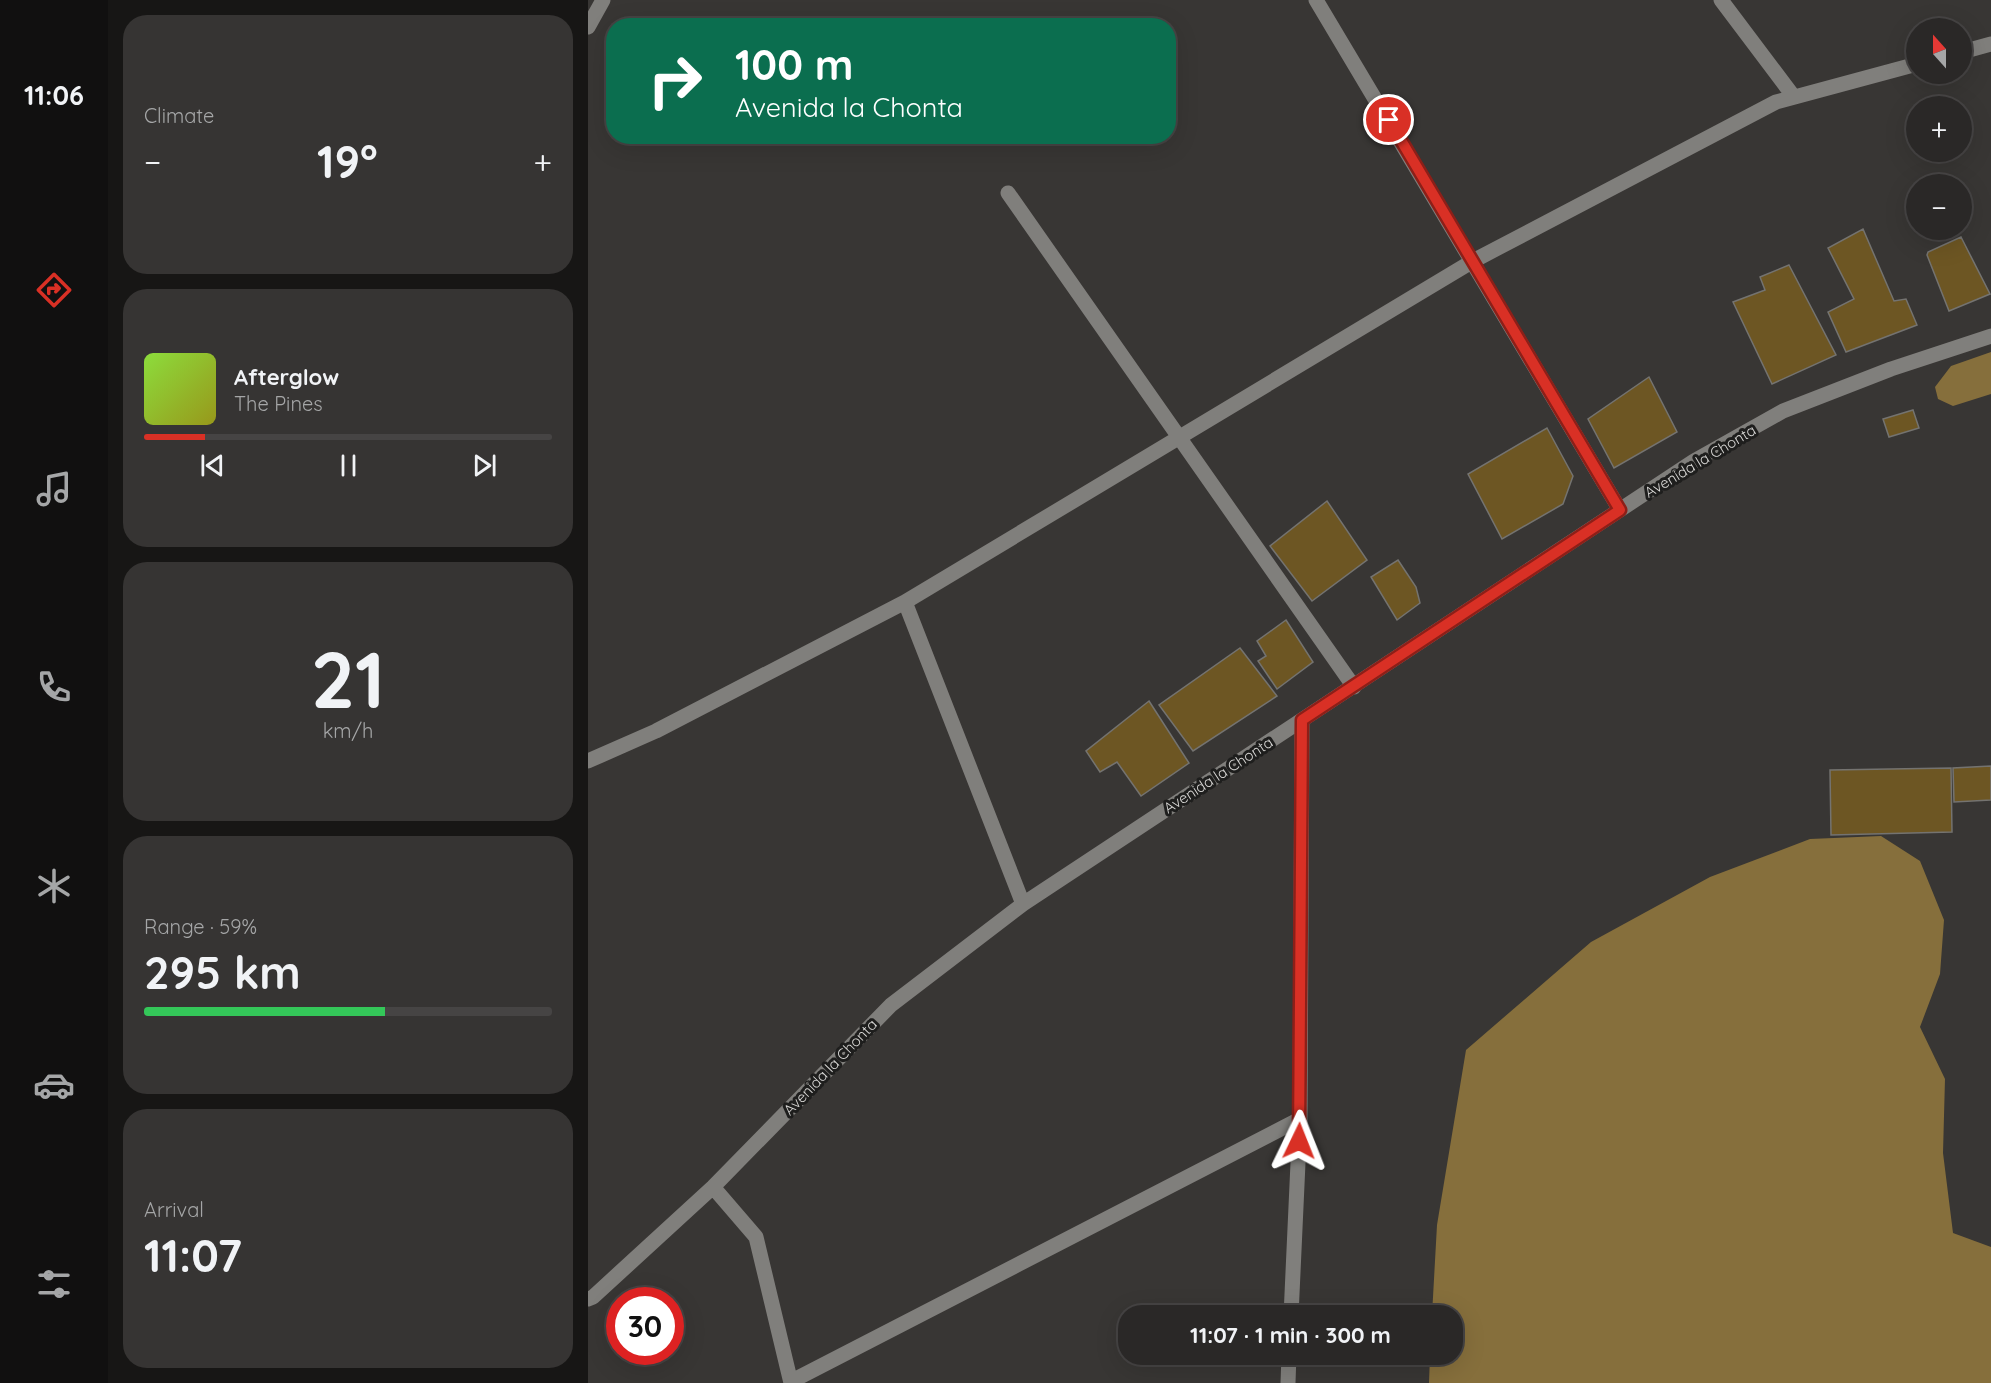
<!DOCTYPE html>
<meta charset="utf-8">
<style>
:root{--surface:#2a2827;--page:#363433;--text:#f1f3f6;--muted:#a5a6a7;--line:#464444;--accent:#d93025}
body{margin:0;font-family:Quicksand,sans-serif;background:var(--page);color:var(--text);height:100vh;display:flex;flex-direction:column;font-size:22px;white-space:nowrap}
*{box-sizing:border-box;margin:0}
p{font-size:20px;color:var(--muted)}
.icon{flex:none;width:33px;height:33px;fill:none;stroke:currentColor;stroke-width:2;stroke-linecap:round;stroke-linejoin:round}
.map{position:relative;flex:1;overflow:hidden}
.details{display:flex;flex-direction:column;gap:15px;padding:15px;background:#171615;width:480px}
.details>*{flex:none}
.top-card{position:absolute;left:18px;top:18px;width:570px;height:126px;border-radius:24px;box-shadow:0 6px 24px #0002,0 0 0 2px var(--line);background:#0b6e4f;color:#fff;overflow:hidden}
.needle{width:39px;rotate:339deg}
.tools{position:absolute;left:1318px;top:18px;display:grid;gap:12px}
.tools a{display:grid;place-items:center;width:66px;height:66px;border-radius:50%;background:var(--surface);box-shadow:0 6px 24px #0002,0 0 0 2px var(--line);font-size:30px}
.speed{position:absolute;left:18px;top:1287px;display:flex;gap:12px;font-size:30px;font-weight:700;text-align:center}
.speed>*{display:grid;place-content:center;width:78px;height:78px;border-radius:50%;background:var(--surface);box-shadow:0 6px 24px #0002,0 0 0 2px var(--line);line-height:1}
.speed .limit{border:9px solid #d22;background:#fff;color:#111}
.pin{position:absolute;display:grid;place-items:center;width:51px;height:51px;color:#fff;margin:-26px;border:3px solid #fff;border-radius:50%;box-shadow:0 2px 6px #0007}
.me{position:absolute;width:66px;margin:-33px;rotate:2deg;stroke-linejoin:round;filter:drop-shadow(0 0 4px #0008)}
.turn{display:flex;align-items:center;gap:21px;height:126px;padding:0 30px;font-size:27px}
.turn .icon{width:78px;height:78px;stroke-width:2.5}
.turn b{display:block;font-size:42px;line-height:51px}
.big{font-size:45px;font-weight:700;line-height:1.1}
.details .widget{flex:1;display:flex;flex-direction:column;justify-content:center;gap:9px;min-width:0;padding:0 21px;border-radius:24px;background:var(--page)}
.details .dial{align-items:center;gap:0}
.dial b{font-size:78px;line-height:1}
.song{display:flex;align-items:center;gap:18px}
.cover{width:72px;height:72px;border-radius:9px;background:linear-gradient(135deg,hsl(90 70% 55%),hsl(60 70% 35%))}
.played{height:6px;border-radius:3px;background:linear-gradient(90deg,var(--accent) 15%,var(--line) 15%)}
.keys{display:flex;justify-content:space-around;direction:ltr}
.heat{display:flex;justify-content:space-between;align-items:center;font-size:33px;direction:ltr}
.charge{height:9px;border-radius:4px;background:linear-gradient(90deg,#34c759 59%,var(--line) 0)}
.trip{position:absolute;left:530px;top:1305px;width:345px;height:60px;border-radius:24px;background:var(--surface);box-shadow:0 6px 24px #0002,0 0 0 2px var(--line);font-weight:700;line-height:60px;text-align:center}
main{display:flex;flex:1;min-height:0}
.menu{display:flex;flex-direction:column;width:108px;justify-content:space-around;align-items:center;background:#111010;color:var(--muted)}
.menu .icon{width:42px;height:42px}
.menu .active{color:var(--accent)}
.menu b{font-size:27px;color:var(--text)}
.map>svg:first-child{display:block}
.forest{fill:#866f3c}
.building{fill:#6d5623;stroke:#747370;stroke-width:1.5}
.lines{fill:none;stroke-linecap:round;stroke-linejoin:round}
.minor{stroke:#807f7c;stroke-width:15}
.route-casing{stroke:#8d1f18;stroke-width:15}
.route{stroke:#d93025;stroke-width:10}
.labels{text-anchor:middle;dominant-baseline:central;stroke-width:6;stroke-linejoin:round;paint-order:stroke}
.street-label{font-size:15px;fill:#d9d8d6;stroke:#1e1e1d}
</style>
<main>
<nav class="menu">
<b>11:06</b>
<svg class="icon active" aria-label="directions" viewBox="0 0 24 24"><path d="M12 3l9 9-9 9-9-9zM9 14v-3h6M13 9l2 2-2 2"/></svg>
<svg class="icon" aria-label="music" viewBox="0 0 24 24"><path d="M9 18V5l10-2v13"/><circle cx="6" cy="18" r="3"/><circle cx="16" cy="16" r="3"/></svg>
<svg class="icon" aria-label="phone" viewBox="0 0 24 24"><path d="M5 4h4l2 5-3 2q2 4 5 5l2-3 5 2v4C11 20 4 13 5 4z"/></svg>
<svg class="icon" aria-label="climate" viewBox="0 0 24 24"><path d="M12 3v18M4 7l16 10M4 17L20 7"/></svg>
<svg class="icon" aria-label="car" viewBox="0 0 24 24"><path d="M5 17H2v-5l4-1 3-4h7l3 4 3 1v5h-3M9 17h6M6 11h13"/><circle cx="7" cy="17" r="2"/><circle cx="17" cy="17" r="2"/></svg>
<svg class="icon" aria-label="filters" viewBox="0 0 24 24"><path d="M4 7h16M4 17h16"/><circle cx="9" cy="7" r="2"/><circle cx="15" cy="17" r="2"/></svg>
</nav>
<section class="details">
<div class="widget"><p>Climate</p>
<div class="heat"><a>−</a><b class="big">19°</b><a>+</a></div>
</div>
<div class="widget">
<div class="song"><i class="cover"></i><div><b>Afterglow</b><p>The Pines</p></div></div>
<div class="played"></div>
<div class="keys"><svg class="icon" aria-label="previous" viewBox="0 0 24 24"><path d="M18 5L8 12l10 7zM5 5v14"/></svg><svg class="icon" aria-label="pause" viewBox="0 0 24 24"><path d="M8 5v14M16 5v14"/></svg><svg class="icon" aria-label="next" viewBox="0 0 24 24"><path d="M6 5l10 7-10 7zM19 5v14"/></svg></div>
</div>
<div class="widget dial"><b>21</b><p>km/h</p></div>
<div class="widget"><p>Range · 59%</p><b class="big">295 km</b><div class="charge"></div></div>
<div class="widget"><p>Arrival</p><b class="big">11:07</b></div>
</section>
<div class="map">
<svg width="1403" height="1383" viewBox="0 0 1403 1383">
<rect width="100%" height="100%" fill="#383634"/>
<path class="forest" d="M1403,352V394L1365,406L1350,399L1347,387L1363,366Z
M1293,836L1332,861L1356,920L1352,974L1332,1027L1357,1079L1355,1153L1365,1233L1403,1247V1383H841L842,1355L864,1354V1316L844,1315L849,1225L878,1050L1003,942L1122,877L1222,839Z"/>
<path class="building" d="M1275,229L1306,301L1318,299L1329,325L1258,352L1240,312L1266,299L1240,248Z
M1373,237L1402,294L1361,311L1339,255L1340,252Z
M1201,265L1248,355L1184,384L1145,302L1177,290L1172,277Z
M1061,377L1089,432L1026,468L1000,419Z
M1325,410L1331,428L1301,437L1295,419Z
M959,428L985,476L975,504L914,539L880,474Z
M739,501L779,560L724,601L682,546Z
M810,560L828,587L832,603L809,620L783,577Z
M698,620L725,662L689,689L670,661L678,656L669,641Z
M652,648L689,696L605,751L571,705Z
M561,701L601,763L553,796L529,762L512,772L498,751Z
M1403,766V800L1366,802L1365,768Z
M1363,768L1364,832L1243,835L1242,770Z"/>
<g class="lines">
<path class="minor" d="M728,0L1032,510
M1133,0L1206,97
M0,27L15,0
M1374,52L1403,44
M420,193L766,687
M317,602L435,904
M0,761L68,731L317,602L885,261L1188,102L1329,64
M125,1187L168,1237L203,1383
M0,1299L5,1297L125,1187L303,1005L435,904L1106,461L1195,411L1303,369L1403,336
M703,1316L712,1119L714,720
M204,1381L712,1119
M700,1383L701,1354"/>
</g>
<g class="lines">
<g class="route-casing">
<path id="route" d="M711,1141L714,720L1032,510L801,120"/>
</g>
<use href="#route" class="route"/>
</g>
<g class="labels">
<g class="street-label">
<text transform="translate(1112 461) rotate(-31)">Avenida la Chonta</text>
<text transform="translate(630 775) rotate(-33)">Avenida la Chonta</text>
<text transform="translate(242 1067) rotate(-46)">Avenida la Chonta</text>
</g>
</g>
</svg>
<div class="tools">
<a><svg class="needle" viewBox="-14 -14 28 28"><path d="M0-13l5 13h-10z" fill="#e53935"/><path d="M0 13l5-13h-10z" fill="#a5a6a7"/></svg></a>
<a>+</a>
<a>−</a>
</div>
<div class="speed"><div class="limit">30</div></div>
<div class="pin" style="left:801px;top:120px;background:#d93025"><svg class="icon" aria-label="arrive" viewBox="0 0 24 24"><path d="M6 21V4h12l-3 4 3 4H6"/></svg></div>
<svg class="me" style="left:711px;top:1141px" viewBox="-20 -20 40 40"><path d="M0-17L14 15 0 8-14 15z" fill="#d93025" stroke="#fff" stroke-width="4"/></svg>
<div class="trip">11:07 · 1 min · 300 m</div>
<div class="top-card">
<div class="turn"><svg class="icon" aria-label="right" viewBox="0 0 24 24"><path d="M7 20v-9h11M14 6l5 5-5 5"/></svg><div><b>100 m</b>Avenida la Chonta</div></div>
</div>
</div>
</main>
